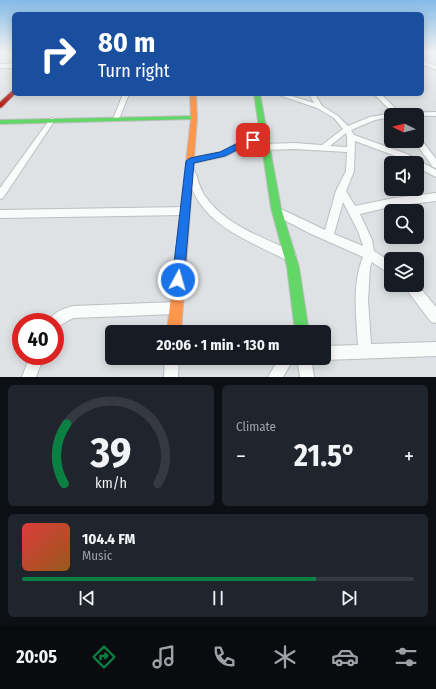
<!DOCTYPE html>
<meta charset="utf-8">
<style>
:root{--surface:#171b24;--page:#20242c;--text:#f1f3f6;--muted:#9ea1a6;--line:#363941;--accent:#0b8043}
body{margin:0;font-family:"Fira Sans Condensed",sans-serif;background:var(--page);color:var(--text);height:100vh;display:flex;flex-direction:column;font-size:15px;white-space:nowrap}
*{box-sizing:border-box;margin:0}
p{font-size:13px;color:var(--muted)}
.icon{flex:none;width:22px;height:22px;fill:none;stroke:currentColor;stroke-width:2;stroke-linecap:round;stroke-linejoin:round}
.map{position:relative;height:377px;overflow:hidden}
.sheet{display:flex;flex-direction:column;gap:8px;padding:8px;background:#0d0f14;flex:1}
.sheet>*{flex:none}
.hud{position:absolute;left:12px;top:12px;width:412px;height:84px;border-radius:6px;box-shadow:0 2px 10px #0003;background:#1a4fa0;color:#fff;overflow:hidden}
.needle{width:26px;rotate:276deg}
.controls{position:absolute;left:384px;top:108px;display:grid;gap:8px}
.controls a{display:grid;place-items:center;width:40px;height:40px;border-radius:6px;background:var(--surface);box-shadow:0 2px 10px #0003;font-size:20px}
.speed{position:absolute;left:12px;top:313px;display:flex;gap:8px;font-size:20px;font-weight:700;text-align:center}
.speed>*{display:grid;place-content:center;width:52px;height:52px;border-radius:50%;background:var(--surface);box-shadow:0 2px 10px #0003;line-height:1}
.speed .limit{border:6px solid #d22;background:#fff;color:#111}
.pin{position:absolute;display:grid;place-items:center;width:34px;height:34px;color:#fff;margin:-17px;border-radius:8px;box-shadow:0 2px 6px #0006}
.me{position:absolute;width:44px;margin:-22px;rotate:6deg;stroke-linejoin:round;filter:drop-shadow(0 0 3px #0008)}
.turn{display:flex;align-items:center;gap:14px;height:84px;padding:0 20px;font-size:18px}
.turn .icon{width:52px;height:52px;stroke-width:2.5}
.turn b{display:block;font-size:28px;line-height:34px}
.big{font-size:30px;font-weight:700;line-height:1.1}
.sheet .card{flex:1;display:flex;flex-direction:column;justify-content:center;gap:6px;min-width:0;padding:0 14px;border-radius:6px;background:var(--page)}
.sheet .dial{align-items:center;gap:0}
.dial svg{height:104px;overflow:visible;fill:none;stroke:var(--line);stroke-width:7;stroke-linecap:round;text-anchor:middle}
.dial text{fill:var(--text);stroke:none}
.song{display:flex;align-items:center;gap:12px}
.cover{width:48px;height:48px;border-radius:6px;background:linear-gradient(135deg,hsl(0 70% 55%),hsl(30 70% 35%))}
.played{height:4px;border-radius:2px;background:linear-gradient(90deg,var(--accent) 75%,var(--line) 75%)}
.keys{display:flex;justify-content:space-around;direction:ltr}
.heat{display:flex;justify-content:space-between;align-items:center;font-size:22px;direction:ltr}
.sheet .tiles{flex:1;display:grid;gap:8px;grid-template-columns:1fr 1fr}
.card:last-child{grid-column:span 2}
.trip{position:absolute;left:105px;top:325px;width:226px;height:40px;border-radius:6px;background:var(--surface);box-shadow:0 2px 10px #0003;font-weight:700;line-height:40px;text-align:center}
.tabs{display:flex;height:64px;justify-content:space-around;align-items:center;background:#090b0e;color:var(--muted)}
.tabs .icon{width:28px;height:28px}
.tabs .active{color:var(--accent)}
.tabs b{font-size:18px;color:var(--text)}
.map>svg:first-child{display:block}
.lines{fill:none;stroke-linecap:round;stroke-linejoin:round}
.street-casing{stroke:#bdbfc1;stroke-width:2}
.fast-casing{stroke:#bdbfc1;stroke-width:2}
.slow-casing{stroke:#bdbfc1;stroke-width:2}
.jam-casing{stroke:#bdbfc1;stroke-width:2}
.street{fill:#fafbfb;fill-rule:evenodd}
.fast{fill:#63d668;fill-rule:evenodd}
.slow{fill:#ff974d;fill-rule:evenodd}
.jam{fill:#b3261e;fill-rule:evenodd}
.route{fill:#1a73e8;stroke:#114b97}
</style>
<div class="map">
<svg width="436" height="377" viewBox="0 0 436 377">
<rect width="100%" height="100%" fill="#dfe2e4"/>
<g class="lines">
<g class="street-casing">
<path id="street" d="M1,52H6L0,56Z
M422,60L436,66V70L422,64Z
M0,64H14V68H0Z
M123,94H129L119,119L118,120H114L113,119Z
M276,94H285L314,103L309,94H315L322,106L338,116L348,126L370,117L393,113L374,94H381L400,113L436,112V116L391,115V117L375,120L351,130L354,135L407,154L436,170V177L417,167V163H410L401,158L355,141L354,171L346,191L355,206L394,198L436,193V201L394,206L360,214L372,240L374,251L391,262V275L372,262L370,267L368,300L371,344L436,342V356L324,360L319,358H324V346L358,345C356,316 352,284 363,257L309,233L275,215L273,212L275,209L278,208L281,209L325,230L336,191L346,171L347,152L294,149L265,150L261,147L265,144L294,143L322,145L343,129L334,118L317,108ZM346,133L347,137V147L330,146ZM343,202L358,231L363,246L334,234Z
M52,118L55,120L3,198L0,199V188L50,119Z
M263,138L267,140L266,142L249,144L226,156L190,164L186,161L190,158L221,152L244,140Z
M417,138H420L436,159V168L433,167L414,141H417Z
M190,167L193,168C198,177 199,188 205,196C225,225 264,238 294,252L296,256L294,260L290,261L286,260C256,244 218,231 199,202C192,192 190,181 186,170Z
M185,207L188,208L190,211L188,214L185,215L0,218V210Z
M417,284L436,307V323L431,322L406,289L404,285Z
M175,302L179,304L181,308L179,312L175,314L74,318L69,320L55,329V322H48C53,312 64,308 74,306Z
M30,356H44L36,377H22Z
M165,358H179L178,377H164Z
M279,358H294L283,377H268Z
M297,358H311L314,377H300Z"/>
</g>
<g class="fast-casing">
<path id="fast" d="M254,94H260L281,208L299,267L309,332H295L287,267L271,208Z
M194,116L197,118L196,119L0,124V120Z"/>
</g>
<g class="slow-casing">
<path id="slow" d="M190,94H196L197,118L181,332H167L191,118Z"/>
</g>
<g class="jam-casing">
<path id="jam" d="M14,89L15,94L2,107L0,108V102Z"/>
</g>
<use href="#street" class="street"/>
<use href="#fast" class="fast"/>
<use href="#slow" class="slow"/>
<use href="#jam" class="jam"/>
</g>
<linearGradient id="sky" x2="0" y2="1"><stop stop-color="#84bae7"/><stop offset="0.5" stop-color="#f1f2f3"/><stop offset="1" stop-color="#f1f2f3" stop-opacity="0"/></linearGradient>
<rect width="436" height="104" fill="url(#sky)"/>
<path class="route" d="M253,138L255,139V142L249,144L225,156L194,163L184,280L182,284L178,286L174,284L172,280L186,161L190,158L220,152L244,140Z"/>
</svg>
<div class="controls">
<a><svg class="needle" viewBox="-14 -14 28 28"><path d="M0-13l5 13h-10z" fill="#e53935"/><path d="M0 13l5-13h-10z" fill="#9ea1a6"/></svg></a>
<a><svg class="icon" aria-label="sound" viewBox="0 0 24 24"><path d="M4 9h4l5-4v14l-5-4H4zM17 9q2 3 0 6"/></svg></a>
<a><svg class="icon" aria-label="search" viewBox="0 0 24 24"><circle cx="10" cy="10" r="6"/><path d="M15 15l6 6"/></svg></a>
<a><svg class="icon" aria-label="layers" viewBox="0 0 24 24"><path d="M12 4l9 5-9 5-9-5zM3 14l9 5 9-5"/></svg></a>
</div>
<div class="speed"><div class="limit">40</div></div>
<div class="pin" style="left:253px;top:140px;background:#d93025"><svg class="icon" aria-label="arrive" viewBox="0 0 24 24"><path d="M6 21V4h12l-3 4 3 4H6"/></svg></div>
<svg class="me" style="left:178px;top:280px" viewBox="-20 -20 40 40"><circle r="17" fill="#1a73e8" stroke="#fff" stroke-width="3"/><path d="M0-11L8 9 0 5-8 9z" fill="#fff"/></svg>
<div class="trip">20:06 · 1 min · 130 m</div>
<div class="hud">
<div class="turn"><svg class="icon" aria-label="right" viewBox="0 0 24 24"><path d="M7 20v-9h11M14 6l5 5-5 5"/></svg><div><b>80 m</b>Turn right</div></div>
</div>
</div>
<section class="sheet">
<div class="tiles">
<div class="card dial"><svg viewBox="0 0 100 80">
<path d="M14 69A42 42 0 1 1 86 69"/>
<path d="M14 69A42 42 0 0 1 16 23" stroke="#0b8043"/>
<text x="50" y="56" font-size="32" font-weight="700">39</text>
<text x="50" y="72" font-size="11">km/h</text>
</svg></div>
<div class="card"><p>Climate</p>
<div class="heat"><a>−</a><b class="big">21.5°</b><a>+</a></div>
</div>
<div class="card">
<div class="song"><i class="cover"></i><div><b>104.4 FM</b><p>Music</p></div></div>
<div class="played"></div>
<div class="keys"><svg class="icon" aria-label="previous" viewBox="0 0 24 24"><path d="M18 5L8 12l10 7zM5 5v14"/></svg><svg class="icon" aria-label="pause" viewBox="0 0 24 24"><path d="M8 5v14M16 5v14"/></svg><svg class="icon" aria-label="next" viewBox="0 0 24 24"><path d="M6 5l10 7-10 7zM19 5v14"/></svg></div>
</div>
</div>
</section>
<nav class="tabs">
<b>20:05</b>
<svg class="icon active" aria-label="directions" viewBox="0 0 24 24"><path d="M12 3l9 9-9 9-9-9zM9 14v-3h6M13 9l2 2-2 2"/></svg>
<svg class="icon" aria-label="music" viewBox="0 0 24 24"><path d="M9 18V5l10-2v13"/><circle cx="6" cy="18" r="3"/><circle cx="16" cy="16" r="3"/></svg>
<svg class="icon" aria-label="phone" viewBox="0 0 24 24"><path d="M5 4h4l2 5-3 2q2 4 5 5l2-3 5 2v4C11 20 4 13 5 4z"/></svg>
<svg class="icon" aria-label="climate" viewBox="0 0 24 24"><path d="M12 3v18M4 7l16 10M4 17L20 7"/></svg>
<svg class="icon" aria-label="car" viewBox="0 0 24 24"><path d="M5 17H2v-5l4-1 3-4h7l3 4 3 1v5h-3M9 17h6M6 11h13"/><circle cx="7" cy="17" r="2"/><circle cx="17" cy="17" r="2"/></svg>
<svg class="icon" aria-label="filters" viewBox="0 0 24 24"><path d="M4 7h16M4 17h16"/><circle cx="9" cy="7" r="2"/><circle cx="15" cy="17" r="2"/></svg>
</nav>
